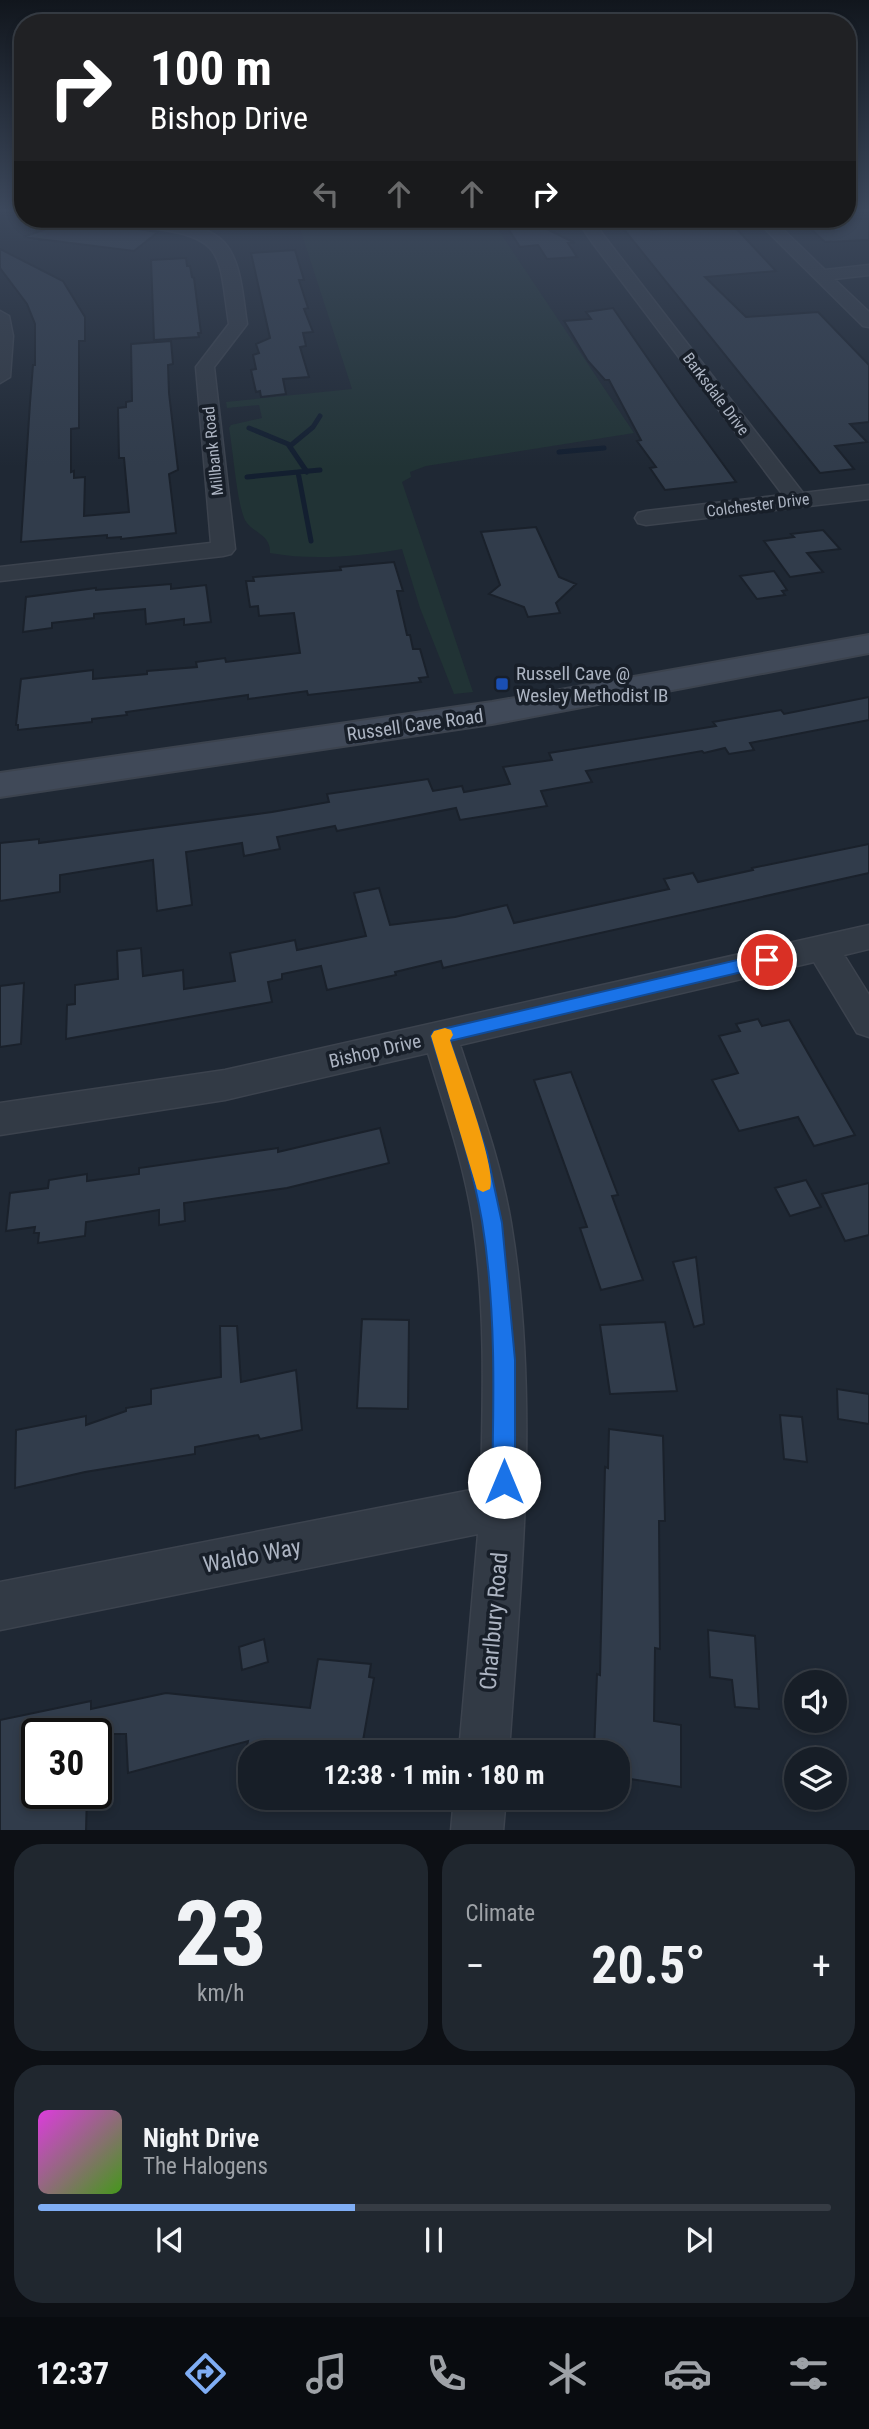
<!DOCTYPE html>
<meta charset="utf-8">
<style>
:root{--surface:#171e27;--page:#20272f;--text:#f1f3f6;--muted:#9ea2a7;--line:#363c44;--accent:#7fadf4}
body{margin:0;font-family:"Roboto Condensed",sans-serif;background:var(--page);color:var(--text);height:100vh;display:flex;flex-direction:column;font-size:26px;white-space:nowrap}
*{box-sizing:border-box;margin:0}
p{font-size:23px;color:var(--muted)}
.icon{flex:none;width:38px;height:38px;fill:none;stroke:currentColor;stroke-width:2;stroke-linecap:round;stroke-linejoin:round}
.map{position:relative;height:1830px;overflow:hidden}
.sheet{display:flex;flex-direction:column;gap:14px;padding:14px;background:#0d1015;flex:1}
.sheet>*{flex:none}
.guide{position:absolute;left:14px;top:14px;width:842px;height:214px;border-radius:28px;box-shadow:0 4px 10px #0003,0 0 0 2px var(--line);background:#202124;color:#fff;overflow:hidden}
.controls{position:absolute;left:784px;top:1670px;display:grid;gap:14px}
.controls a{display:grid;place-items:center;width:63px;height:63px;border-radius:50%;background:var(--surface);box-shadow:0 4px 10px #0003,0 0 0 2px var(--line);font-size:35px}
.speed{position:absolute;left:21px;top:1718px;display:flex;gap:14px;font-size:35px;font-weight:700;text-align:center}
.speed>*{display:grid;place-content:center;width:91px;height:91px;border-radius:50%;background:var(--surface);box-shadow:0 4px 10px #0003,0 0 0 2px var(--line);line-height:1}
.speed .limit{border:4px solid #111;border-radius:10px;background:#fff;color:#111}
.pin{position:absolute;display:grid;place-items:center;width:60px;height:60px;color:#fff;margin:-30px;border:4px solid #fff;border-radius:50%;box-shadow:0 2px 7px #0007}
.me{position:absolute;width:77px;margin:-38px;rotate:0deg;stroke-linejoin:round;filter:drop-shadow(0 0 5px #0008)}
.turn{display:flex;align-items:center;gap:24px;height:147px;padding:0 21px;font-size:32px}
.turn .icon{width:91px;height:91px;stroke-width:2.5}
.turn b{display:block;font-size:49px;line-height:60px}
.lanes{display:flex;align-items:center;height:66px;padding:0 21px;background:#0003;justify-content:center;gap:35px;direction:ltr}
.lanes .off{opacity:.35}
.big{font-size:52px;font-weight:700;line-height:1.1}
.sheet .card{flex:1;display:flex;flex-direction:column;justify-content:center;gap:10px;min-width:0;padding:0 24px;border-radius:28px;background:var(--page)}
.sheet .dial{align-items:center;gap:0}
.dial b{font-size:91px;line-height:1}
.song{display:flex;align-items:center;gap:21px}
.cover{width:84px;height:84px;border-radius:10px;background:linear-gradient(135deg,hsl(300 70% 55%),hsl(100 70% 35%))}
.played{height:7px;border-radius:4px;background:linear-gradient(90deg,var(--accent) 40%,var(--line) 40%)}
.keys{display:flex;justify-content:space-around;direction:ltr}
.heat{display:flex;justify-content:space-between;align-items:center;font-size:38px;direction:ltr}
.sheet .tiles{flex:1;display:grid;gap:14px;grid-template-columns:1fr 1fr}
.card:last-child{grid-column:span 2}
.trip{position:absolute;left:238px;top:1740px;width:392px;height:70px;border-radius:28px;background:var(--surface);box-shadow:0 4px 10px #0003,0 0 0 2px var(--line);font-weight:700;line-height:70px;text-align:center}
.dock{display:flex;height:112px;justify-content:space-around;align-items:center;background:#090c10;color:var(--muted)}
.dock .icon{width:49px;height:49px}
.dock .current{color:var(--accent)}
.dock b{font-size:32px;color:var(--text)}
.map>svg:first-child{display:block}
.green{fill:#213335}
.lines{fill:none;stroke-linecap:round;stroke-linejoin:round}
.stream{stroke:#131f30;stroke-width:5}
.building{fill:#313c4b;stroke:#1a212b;stroke-width:2}
.street-casing{stroke:#3c434e;stroke-width:3}
.secondary-casing{stroke:#3c434e;stroke-width:4}
.street{fill:#323a45;fill-rule:evenodd}
.secondary{fill:#404958;fill-rule:evenodd}
.route{fill:#1a73e8;stroke:#114b97;stroke-width:2}
.slow{fill:#f59e0b}
.transit-dot{fill:#1a4fb4;stroke:#181f29;stroke-width:2.5}
.labels{text-anchor:middle;dominant-baseline:central;stroke-width:7;stroke-linejoin:round;paint-order:stroke}
.far-street-label{font-size:16px;fill:#acb4c2;stroke:#181f29}
.poi-label{font-size:19px;fill:#acb4c2;stroke:#181f29;text-anchor:start}
.street-label{font-size:19px;fill:#acb4c2;stroke:#181f29}
.near-street-label{font-size:23px;fill:#acb4c2;stroke:#181f29}
</style>
<div class="map">
<svg width="869" height="1831" viewBox="0 0 869 1831">
<rect width="100%" height="100%" fill="#1f2834"/>
<path class="green" d="M297,219H491L634,433L426,466L410,472L411,477L402,482L473,692L454,694L420,608L402,549C361,556 313,561 270,553C271,534 253,534 245,520C237,504 233,449 229,428L231,425L262,418L259,405L227,408L226,402L352,389Z"/>
<g class="lines">
<path class="stream" d="M249,428L288,444L307,472
M290,446L313,427L320,416
M559,452L604,448
M247,477L298,472
M311,541L298,472L320,470"/>
</g>
<path class="building" d="M34,219H113L125,227L158,232L134,251L23,237L49,228Z
M521,219H527L575,243H568L577,257L547,259L538,245L520,247L509,230L526,225Z
M800,219H869V240L825,242Z
M732,224L776,271L705,277L746,317L818,312L869,365V422L850,424L867,442L835,446L854,469L820,473L622,227L648,225L651,230Z
M0,249L63,281L85,317V341H79V428L71,429V472L74,471V478L85,477L84,516L129,512L124,458H119L118,408L126,407V402L132,401L131,344L171,341L173,364L168,365L169,393L178,470L169,474L176,533L121,539V537L107,538V535L21,542L30,403L33,365H35V324L27,304L0,268Z
M295,250L304,280H299L308,308L304,309L313,332L303,333L306,346L300,347L309,377L283,379L286,394L261,397L260,391L256,392L251,370L256,369L253,355L259,353L256,344L270,338L251,253Z
M186,258L187,266H190L192,277L194,278L201,333H198L199,337L154,340L151,260Z
M613,308L680,405L736,482L665,490L650,468L656,467L637,441L641,440L609,380H605L588,361L564,321L591,319L586,312Z
M536,527L559,577L576,584L556,603L560,613L528,617L524,607L489,594L500,585L481,532Z
M823,530L840,549L807,553L823,572L790,577L764,541L794,537L791,534Z
M394,562L403,591H397L407,635H410L413,649H420L428,677L419,678L421,682L308,695L307,691L248,699V695L126,712L127,715L92,719V722L18,730V725H16L21,679L93,670V679L147,674V671L197,667L196,662L225,658L226,662L300,653L294,613L259,616L258,606L250,607L246,581H254L253,577L341,570L340,567Z
M774,571L787,590L782,591L785,595L757,599L740,576Z
M171,584V589L206,585L211,622L184,625V619L146,624L145,609L94,614V618L52,623V628L23,632L26,597L96,588V590Z
M869,697V720L750,743L754,750L729,754L725,748L704,753L702,751L586,771L592,782L541,791L547,806L460,820L456,808L337,831L335,826L277,837L280,849L244,856L242,843L186,852L192,905L157,911L153,860L60,875V892L0,901V843L39,839V843L272,812L329,802L327,794L428,779L433,791L462,786L464,792L510,784L503,767L552,760L549,753L716,726L713,722L781,710L784,714Z
M869,844V873L443,968L441,961L395,972L396,975L327,990L321,966L282,974V979L268,982L272,1002L66,1039L67,1005L75,1004V985L118,979L117,951L141,948L143,976L183,970L184,989L235,981L230,953L295,940L297,950L366,936L354,893L379,888L390,925L455,917L507,905L514,923L669,889L664,879L693,873L698,882L753,870L752,868Z
M24,983L21,1044L0,1047V986Z
M758,1019L762,1026L789,1020L855,1135L814,1146L798,1117L739,1131L712,1080L738,1073L719,1036L740,1031L736,1024Z
M571,1072L618,1195L612,1196L643,1280L601,1290L580,1228L587,1227L534,1080Z
M380,1128L389,1163L287,1188L184,1203L185,1221L159,1225V1210L86,1222L85,1236L38,1243L39,1233H34L35,1227L6,1231L10,1193L48,1188L49,1180L87,1174V1181L139,1174V1168L278,1148V1152Z
M806,1180L821,1207L790,1216L775,1188Z
M869,1183V1235L845,1241L822,1194Z
M696,1257L704,1324L694,1327L673,1262Z
M362,1319L409,1320L408,1409L357,1408Z
M665,1322L677,1391L610,1394L600,1325Z
M220,1326H237L241,1382L296,1370L302,1430L260,1439L258,1435L195,1447V1454L85,1472L15,1488L16,1430L86,1416V1425L126,1411V1408L151,1404V1389L221,1377Z
M837,1389L869,1394V1424L838,1419Z
M780,1415L802,1417L807,1462L784,1459Z
M609,1429L663,1436L665,1521H659L660,1649L655,1648L654,1721L681,1725V1787L618,1777V1752H594L597,1674L600,1675L605,1467L608,1468Z
M708,1630L755,1636L759,1709L735,1707L732,1680L710,1677Z
M264,1639L268,1662L242,1670L239,1647Z
M318,1659L371,1664L369,1677L374,1678L361,1752H246L248,1741L128,1773L126,1734H37V1794H87L86,1831H0V1720L91,1701V1709L166,1693L310,1708Z"/>
<g class="lines">
<g class="street-casing">
<path id="street" d="M115,219C146,218 208,219 227,246C242,266 243,300 247,324L214,367L235,549L231,554L223,556L0,581V567L211,543L196,367L229,324C218,251 226,238 146,227C136,226 123,226 115,219Z
M582,219H598L595,223L604,236L803,493L869,485V499L646,525L638,523L635,518L638,513L646,511L783,495L592,242L579,223Z
M755,219H772L825,270L869,265V275L834,279L869,312V327L863,326Z
M0,311L9,316L13,336L10,377L0,383Z
M869,925V949L844,955L869,995V1037L857,1033L814,962L460,1045C479,1104 501,1162 511,1223C540,1398 521,1576 509,1752H459L478,1534L0,1630V1582L481,1488C483,1399 486,1310 473,1222C464,1164 445,1109 428,1053L225,1100L0,1135V1103L225,1070Z
M454,1797H506L503,1831H451Z"/>
</g>
<g class="secondary-casing">
<path id="secondary" d="M869,635V653L492,724L0,797V773L492,702Z"/>
</g>
<use href="#street" class="street"/>
<use href="#secondary" class="secondary"/>
</g>
<linearGradient id="sky" x2="0" y2="1"><stop stop-color="#11161d"/><stop offset="0.45" stop-color="#3c485c"/><stop offset="1" stop-color="#3c485c" stop-opacity="0"/></linearGradient>
<rect width="869" height="467" fill="url(#sky)"/>
<path class="route" d="M767,953L773,955L775,960L773,964L767,966L450,1041L487,1153L502,1223L515,1360V1482L512,1490L504,1493L496,1490L492,1482C494,1396 496,1306 482,1221C471,1158 450,1097 431,1036L434,1031Z"/>
<path class="slow" d="M445,1028L451,1030L453,1035L450,1040C458,1065 498,1171 490,1189L483,1192L477,1189L431,1036L434,1031Z"/>
<rect class="transit-dot" x="495" y="677" width="14" height="14" rx="3.5"/>
<g class="labels">
<g class="far-street-label">
<text transform="translate(716 394) rotate(53)">Barksdale Drive</text>
<text transform="translate(213 451) rotate(-96)">Millbank Road</text>
<text transform="translate(758 505) rotate(-7)">Colchester Drive</text>
</g>
<g class="poi-label">
<text x="516" y="673">Russell Cave @<tspan x="516" dy="22">Wesley Methodist IB</tspan></text>
</g>
<g class="street-label">
<text transform="translate(415 725) rotate(-8)">Russell Cave Road</text>
<text transform="translate(375 1051) rotate(-13)">Bishop Drive</text>
</g>
<g class="near-street-label">
<text transform="translate(252 1556) rotate(-11)">Waldo Way</text>
<text transform="translate(494 1621) rotate(-85)">Charlbury Road</text>
</g>
</g>
</svg>
<div class="controls">
<a><svg class="icon" aria-label="sound" viewBox="0 0 24 24"><path d="M4 9h4l5-4v14l-5-4H4zM17 9q2 3 0 6"/></svg></a>
<a><svg class="icon" aria-label="layers" viewBox="0 0 24 24"><path d="M12 4l9 5-9 5-9-5zM3 14l9 5 9-5"/></svg></a>
</div>
<div class="speed"><div class="limit">30</div></div>
<div class="pin" style="left:767px;top:960px;background:#d93025"><svg class="icon" aria-label="arrive" viewBox="0 0 24 24"><path d="M6 21V4h12l-3 4 3 4H6"/></svg></div>
<svg class="me" style="left:504px;top:1482px" viewBox="-20 -20 40 40"><circle r="19" fill="#fff"/><path d="M0-13L10 11 0 6-10 11z" fill="#1a73e8"/></svg>
<div class="trip">12:38 · 1 min · 180 m</div>
<div class="guide">
<div class="turn"><svg class="icon" aria-label="right" viewBox="0 0 24 24"><path d="M7 20v-9h11M14 6l5 5-5 5"/></svg><div><b>100 m</b>Bishop Drive</div></div>
<div class="lanes"><svg class="icon off" aria-label="left" viewBox="0 0 24 24"><path d="M17 20v-9H6M10 6l-5 5 5 5"/></svg><svg class="icon off" aria-label="ahead" viewBox="0 0 24 24"><path d="M12 20V5M6 11l6-6 6 6"/></svg><svg class="icon off" aria-label="ahead" viewBox="0 0 24 24"><path d="M12 20V5M6 11l6-6 6 6"/></svg><svg class="icon" aria-label="right" viewBox="0 0 24 24"><path d="M7 20v-9h11M14 6l5 5-5 5"/></svg></div>
</div>
</div>
<section class="sheet">
<div class="tiles">
<div class="card dial"><b>23</b><p>km/h</p></div>
<div class="card"><p>Climate</p>
<div class="heat"><a>−</a><b class="big">20.5°</b><a>+</a></div>
</div>
<div class="card">
<div class="song"><i class="cover"></i><div><b>Night Drive</b><p>The Halogens</p></div></div>
<div class="played"></div>
<div class="keys"><svg class="icon" aria-label="previous" viewBox="0 0 24 24"><path d="M18 5L8 12l10 7zM5 5v14"/></svg><svg class="icon" aria-label="pause" viewBox="0 0 24 24"><path d="M8 5v14M16 5v14"/></svg><svg class="icon" aria-label="next" viewBox="0 0 24 24"><path d="M6 5l10 7-10 7zM19 5v14"/></svg></div>
</div>
</div>
</section>
<nav class="dock">
<b>12:37</b>
<svg class="icon current" aria-label="directions" viewBox="0 0 24 24"><path d="M12 3l9 9-9 9-9-9zM9 14v-3h6M13 9l2 2-2 2"/></svg>
<svg class="icon" aria-label="music" viewBox="0 0 24 24"><path d="M9 18V5l10-2v13"/><circle cx="6" cy="18" r="3"/><circle cx="16" cy="16" r="3"/></svg>
<svg class="icon" aria-label="phone" viewBox="0 0 24 24"><path d="M5 4h4l2 5-3 2q2 4 5 5l2-3 5 2v4C11 20 4 13 5 4z"/></svg>
<svg class="icon" aria-label="climate" viewBox="0 0 24 24"><path d="M12 3v18M4 7l16 10M4 17L20 7"/></svg>
<svg class="icon" aria-label="car" viewBox="0 0 24 24"><path d="M5 17H2v-5l4-1 3-4h7l3 4 3 1v5h-3M9 17h6M6 11h13"/><circle cx="7" cy="17" r="2"/><circle cx="17" cy="17" r="2"/></svg>
<svg class="icon" aria-label="filters" viewBox="0 0 24 24"><path d="M4 7h16M4 17h16"/><circle cx="9" cy="7" r="2"/><circle cx="15" cy="17" r="2"/></svg>
</nav>
